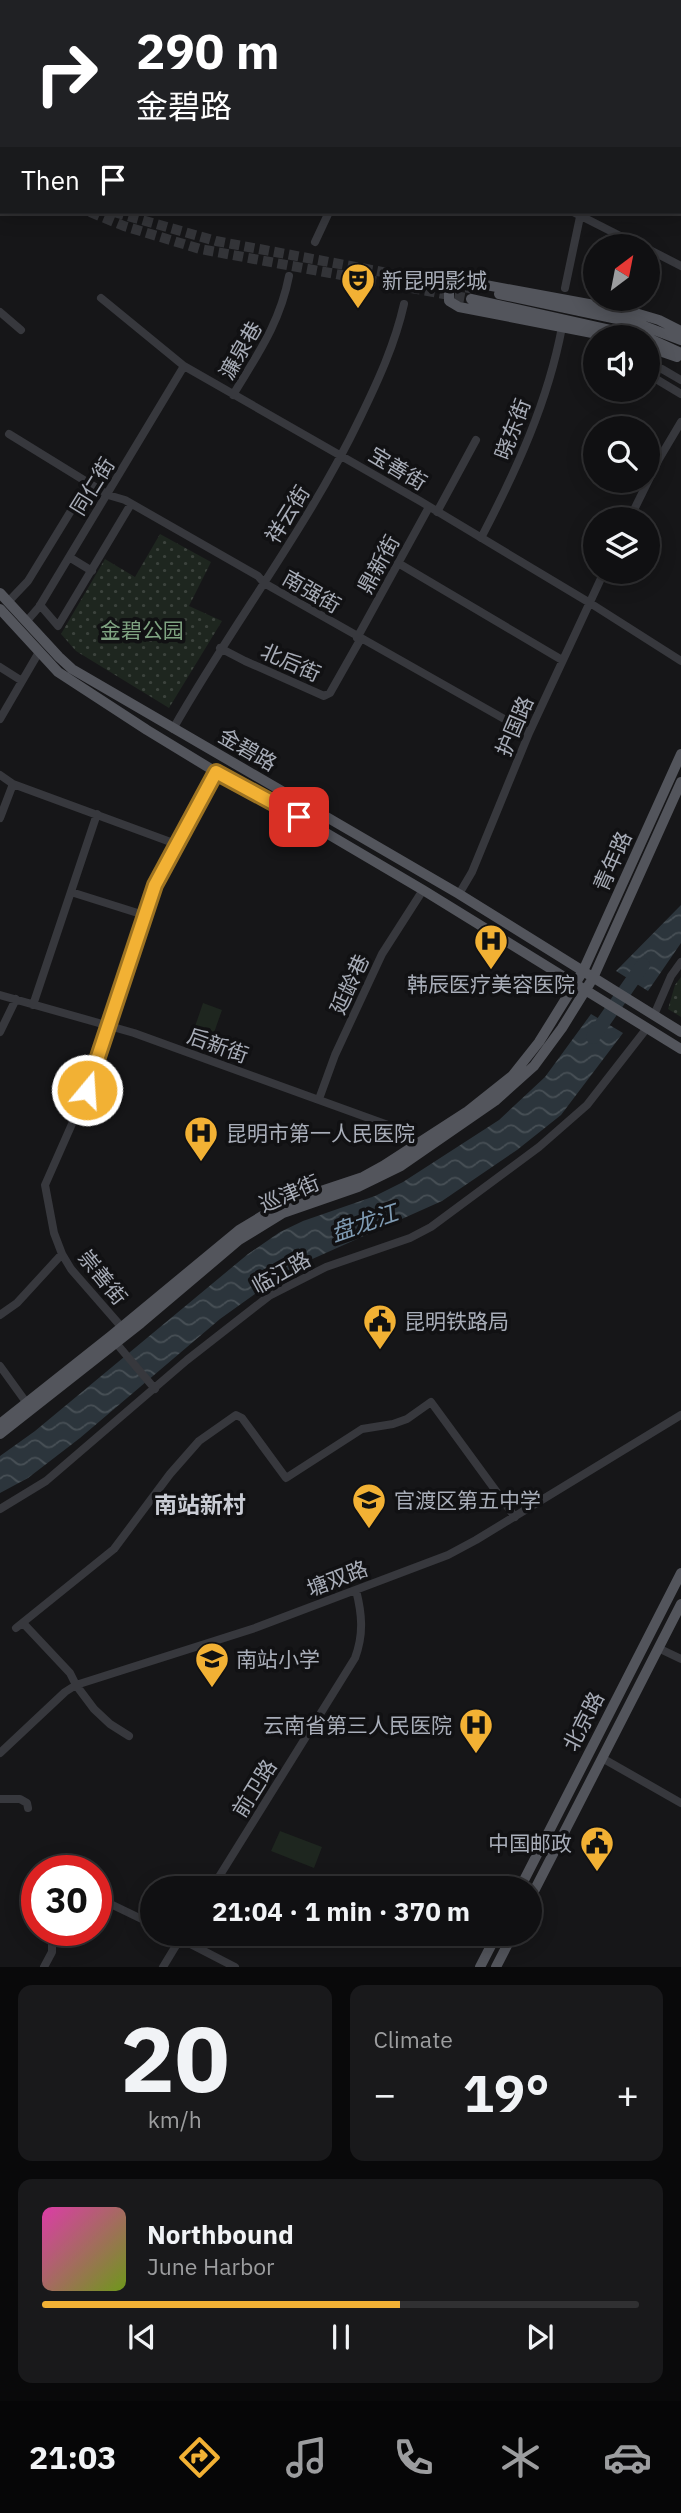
<!DOCTYPE html>
<meta charset="utf-8">
<style>
:root{--surface:#101012;--page:#19191b;--text:#f1f3f6;--muted:#9c9d9f;--line:#303032;--accent:#f2b134}
body{margin:0;font-family:"IBM Plex Sans","Noto Sans SC",sans-serif;background:var(--page);color:var(--text);height:100vh;display:flex;flex-direction:column;font-size:26px;white-space:nowrap}
*{box-sizing:border-box;margin:0}
p{font-size:23px;color:var(--muted)}
.icon{flex:none;width:38px;height:38px;fill:none;stroke:currentColor;stroke-width:2;stroke-linecap:round;stroke-linejoin:round}
.map{position:relative;height:1967px;overflow:hidden}
.sheet{display:flex;flex-direction:column;gap:18px;padding:18px;background:#09090a;flex:1}
.sheet>*{flex:none}
.hud{position:absolute;left:0px;top:0px;width:682px;height:214px;box-shadow:0 4px 18px #0003,0 0 0 2px var(--line);background:#202124;color:#fff;overflow:hidden}
.needle{width:46px;rotate:32deg}
.controls{position:absolute;left:583px;top:234px;display:grid;gap:14px}
.controls a{display:grid;place-items:center;width:77px;height:77px;border-radius:50%;background:var(--surface);box-shadow:0 4px 18px #0003,0 0 0 2px var(--line);font-size:35px}
.speed{position:absolute;left:21px;top:1855px;display:flex;gap:14px;font-size:35px;font-weight:700;text-align:center}
.speed>*{display:grid;place-content:center;width:91px;height:91px;border-radius:50%;background:var(--surface);box-shadow:0 4px 18px #0003,0 0 0 2px var(--line);line-height:1}
.speed .limit{border:10px solid #d22;background:#fff;color:#111}
.pin{position:absolute;display:grid;place-items:center;width:60px;height:60px;color:#fff;margin:-30px;border-radius:14px;box-shadow:0 4px 10px #0006}
.me{position:absolute;width:77px;margin:-38px;rotate:18deg;stroke-linejoin:round;filter:drop-shadow(0 0 5px #0008)}
.turn{display:flex;align-items:center;gap:24px;height:147px;padding:0 21px;font-size:32px}
.turn .icon{width:91px;height:91px;stroke-width:2.5}
.turn b{display:block;font-size:49px;line-height:60px}
.then{display:flex;align-items:center;height:66px;padding:0 21px;background:#0003;gap:14px;font-size:26px}
.big{font-size:52px;font-weight:800;line-height:1.1}
.sheet .widget{flex:1;display:flex;flex-direction:column;justify-content:center;gap:10px;min-width:0;padding:0 24px;border-radius:14px;background:var(--page)}
.sheet .dial{align-items:center;gap:0}
.dial b{font-size:91px;line-height:1}
.song{display:flex;align-items:center;gap:21px}
.cover{width:84px;height:84px;border-radius:10px;background:linear-gradient(135deg,hsl(320 70% 55%),hsl(80 70% 35%))}
.played{height:7px;border-radius:4px;background:linear-gradient(90deg,var(--accent) 60%,var(--line) 60%)}
.keys{display:flex;justify-content:space-around;direction:ltr}
.heat{display:flex;justify-content:space-between;align-items:center;font-size:38px;direction:ltr}
.sheet .tiles{flex:1;display:grid;gap:18px;grid-template-columns:1fr 1fr}
.widget:last-child{grid-column:span 2}
.trip{position:absolute;left:140px;top:1876px;width:402px;height:70px;border-radius:35px;background:var(--surface);box-shadow:0 4px 18px #0003,0 0 0 2px var(--line);font-weight:800;line-height:70px;text-align:center}
.tab-bar{display:flex;height:112px;justify-content:space-around;align-items:center;background:#060607;color:var(--muted)}
.tab-bar .icon{width:49px;height:49px}
.tab-bar .active{color:var(--accent)}
.tab-bar b{font-size:32px;color:var(--text)}
.map>svg:first-child{display:block}
.grass{fill:url(#grass-dots)}
.garden{fill:#1e261f}
.water{fill:url(#water-waves)}
.lines{fill:none;stroke-linecap:round;stroke-linejoin:round}
.river{stroke:#2c353c;stroke-width:14}
.major-tunnel{stroke:#333438;stroke-width:10;stroke-dasharray:10 5;stroke-linecap:butt}
.minor{stroke:#37383d;stroke-width:8}
.major{stroke:#53555c;stroke-width:10}
.route-casing{stroke:#9d7322;stroke-width:18}
.route{stroke:#f2b134;stroke-width:12}
.labels{text-anchor:middle;dominant-baseline:central;stroke-width:7;stroke-linejoin:round;paint-order:stroke}
.poi-label{font-size:21px;fill:#a8adb8;stroke:#111113;text-anchor:start}
.street-label{font-size:21px;fill:#a8adb8;stroke:#111113}
.park-label{font-size:21px;fill:#7fa381;stroke:#111113}
.water-label{font-size:23px;font-style:italic;fill:#7f9bb3;stroke:#111113}
.neighbourhood-label{font-size:23px;font-weight:bold;fill:#c9ccd4;stroke:#111113}
</style>
<div class="map">
<svg width="681" height="1967" viewBox="0 0 681 1967">
<defs>
<pattern id="grass-dots" width="8" height="8" patternUnits="userSpaceOnUse" patternTransform="scale(1.75)"><rect width="8" height="8" fill="#1e261f"/><path d="M2 2h.1M6 6h.1" fill="none" stroke="#3c433d" stroke-width="1.8" stroke-linecap="round"/></pattern>
<pattern id="water-waves" width="16" height="10" patternUnits="userSpaceOnUse" patternTransform="scale(1.75)"><rect width="16" height="10" fill="#2c353c"/><path d="M0 5q4-4 8 0t8 0" fill="none" stroke="#485056"/></pattern>
</defs>
<rect width="100%" height="100%" fill="#161618"/>
<path class="grass" d="M160,534L211,562L189,606L222,621L169,708L76,651L61,634L105,559L135,577Z
M681,977V1017L668,1009L675,985Z"/>
<path class="garden" d="M203,1003L222,1010L209,1047L190,1041Z
M280,1831L322,1847L314,1868L271,1851Z"/>
<path class="water" d="M681,905V943L648,991L616,971Z
M591,1014L623,1033L561,1115L517,1150L442,1201L290,1269L220,1319L80,1438L28,1478L0,1493V1456L35,1431L248,1254L280,1232L303,1221L375,1196L403,1182L499,1120L545,1077Z"/>
<g class="lines">
<path class="river" d="M593,1037L643,965"/>
<path class="major-tunnel" d="M90,212L124,226L200,249L471,299
M114,212L216,241L474,289"/>
<path class="minor" d="M160,0L164,2
M573,0L576,2
M447,2L448,0
M673,2L674,0
M0,28L2,26
M681,164V165
M573,212L642,247
M315,242L329,212
M648,249L681,266
M565,288L581,212
M101,298L184,366L420,501L590,603L681,661
M0,312L21,330
M662,369L681,380
M656,379L681,394
M233,395C257,355 280,323 289,276
M9,434L108,495L125,500L258,576L264,583L529,733
M437,512L476,440
M629,520L659,459L681,422
M481,538C516,471 548,402 562,327
M69,557L92,571
M398,563L562,660
M8,602L28,581L88,483
M40,605L58,626L131,504
M26,622L39,607L184,366
M357,638L429,507
M220,648L245,661L324,696L330,693L360,640
M0,667L22,681
M0,719L39,652
M173,729C233,623 308,527 360,418C378,381 395,344 404,304
M0,775L13,784L176,844
M0,818L13,784
M71,892L144,915
M459,894L472,872L529,733L604,572
M0,995L134,1033L399,1129L418,1144
M33,1005L97,814
M654,1015L671,976L681,962
M0,1032L16,999
M319,1099L335,1055L382,954L423,890
M0,1315L17,1303L62,1254
M125,1331L71,1269L62,1254L54,1233L45,1185L87,1090L155,885L216,772
M116,1343L155,1389
M0,1366L26,1402
M0,1509L46,1481L187,1360L269,1296L326,1267L410,1238L431,1227L539,1147L587,1105L647,1028
M23,1623L70,1673L76,1685L94,1709L110,1724L129,1736
M16,1628L114,1549L170,1474L199,1441L236,1415L242,1418L286,1478L362,1429L393,1424L407,1419L431,1402L515,1517
M658,1648L681,1659
M0,1753L65,1692L76,1685L255,1628L448,1555L476,1540L681,1415
M602,1758L681,1803
M0,1799H20L27,1803L28,1808
M212,1888L355,1658C364,1634 362,1614 356,1590
M96,1897L152,1924
M171,1934L235,1967
M44,1967L52,1952V1930
M163,1967L183,1934"/>
<path class="major" d="M0,140L2,141
M0,151L2,152
M0,162L2,163
M0,177L2,178
M499,294L636,323L681,340
M471,299L646,338
M618,338L459,307L449,301V291L456,281H464L632,312L659,320L681,331
M648,338L681,353
M648,347L677,357
M0,593L59,657L72,669L459,894L681,1032
M0,609L58,672L147,730L216,772L299,817L423,890L681,1049
M0,1424L111,1336L239,1230L282,1204L363,1177L383,1166L468,1111L512,1076L539,1042L583,971L681,754
M0,1434L141,1323L239,1240L283,1213L358,1187L401,1166L495,1101L534,1066L562,1028L593,978L681,782
M520,1888L681,1573
M530,1899L681,1604
M480,1967L497,1934
M496,1967L513,1934"/>
</g>
<g class="lines">
<g class="route-casing">
<path id="route" d="M87,1090L155,885L216,772L299,817"/>
</g>
<use href="#route" class="route"/>
</g>
<defs>
<g id="theatre-pin" transform="scale(1.75)"><path d="M0 17L-7.5 6A9.5 9.5 0 1 1 7.5 6Z" fill="#f2b134" stroke="#111113"/><path d="M-5-5.5Q0-4 5-5.5V0Q5 5 0 6Q-5 5-5 0ZM-3.3-2.5H-1v1.5H-3.3ZM1-2.5H3.3v1.5H1ZM-2.8 1Q0 5.5 2.8 1Z" fill="#111"/></g>
<g id="hospital-pin" transform="scale(1.75)"><path d="M0 17L-7.5 6A9.5 9.5 0 1 1 7.5 6Z" fill="#f2b134" stroke="#111113"/><path d="M-5-5h3v3.5h4V-5h3V5h-3V1.5h-4V5h-3Z" fill="#111"/></g>
<g id="civic-pin" transform="scale(1.75)"><path d="M0 17L-7.5 6A9.5 9.5 0 1 1 7.5 6Z" fill="#f2b134" stroke="#111113"/><path d="M-.6-6.5H3V-4.5H.6V-3L4-1V1h2V6H-6V1h2V-1L-.6-3ZM-1.2 2.5V6h2.4V2.5Z" fill="#111"/></g>
<g id="school-pin" transform="scale(1.75)"><path d="M0 17L-7.5 6A9.5 9.5 0 1 1 7.5 6Z" fill="#f2b134" stroke="#111113"/><path d="M0-5L7-2L0 1L-7-2ZM-4 1L0 2.5L4 1V4Q0 6-4 4Z" fill="#111"/></g>
</defs>
<g fill-rule="evenodd">
<use href="#theatre-pin" x="358" y="280"/>
<use href="#hospital-pin" x="491" y="941"/>
<use href="#hospital-pin" x="201" y="1133"/>
<use href="#civic-pin" x="380" y="1321"/>
<use href="#school-pin" x="369" y="1500"/>
<use href="#school-pin" x="212" y="1659"/>
<use href="#hospital-pin" x="476" y="1725"/>
<use href="#civic-pin" x="597" y="1843"/>
</g>
<g class="labels">
<g class="poi-label">
<text x="382" y="280">新昆明影城</text>
<text x="491" y="984" text-anchor="middle">韩辰医疗美容医院</text>
<text x="226" y="1133">昆明市第一人民医院</text>
<text x="404" y="1321">昆明铁路局</text>
<text x="394" y="1500">官渡区第五中学</text>
<text x="236" y="1659">南站小学</text>
<text x="452" y="1725" text-anchor="end">云南省第三人民医院</text>
<text x="572" y="1843" text-anchor="end">中国邮政</text>
</g>
<g class="street-label">
<text transform="translate(240 350) rotate(-60)">濂泉巷</text>
<text transform="translate(512 429) rotate(-69)">晓东街</text>
<text transform="translate(398 468) rotate(31)">宝善街</text>
<text transform="translate(92 486) rotate(-58)">同仁街</text>
<text transform="translate(287 514) rotate(-58)">祥云街</text>
<text transform="translate(378 564) rotate(-61)">鼎新街</text>
<text transform="translate(312 591) rotate(30)">南强街</text>
<text transform="translate(291 662) rotate(24)">北后街</text>
<text transform="translate(514 726) rotate(-67)">护国路</text>
<text transform="translate(248 749) rotate(30)">金碧路</text>
<text transform="translate(612 861) rotate(-66)">青年路</text>
<text transform="translate(349 984) rotate(-65)">延龄巷</text>
<text transform="translate(218 1045) rotate(20)">后新街</text>
<text transform="translate(289 1193) rotate(-23)">巡津街</text>
<text transform="translate(281 1272) rotate(-29)">临江路</text>
<text transform="translate(103 1277) rotate(51)">崇善街</text>
<text transform="translate(337 1578) rotate(-21)">塘双路</text>
<text transform="translate(583 1721) rotate(-63)">北京路</text>
<text transform="translate(254 1788) rotate(-58)">前卫路</text>
</g>
<g class="park-label">
<text x="142" y="630">金碧公园</text>
</g>
<g class="water-label">
<text transform="translate(364 1222) rotate(-19)">盘龙江</text>
</g>
<g class="neighbourhood-label">
<text x="200" y="1504">南站新村</text>
</g>
</g>
</svg>
<div class="controls">
<a><svg class="needle" viewBox="-14 -14 28 28"><path d="M0-13l5 13h-10z" fill="#e53935"/><path d="M0 13l5-13h-10z" fill="#9c9d9f"/></svg></a>
<a><svg class="icon" aria-label="sound" viewBox="0 0 24 24"><path d="M4 9h4l5-4v14l-5-4H4zM17 9q2 3 0 6"/></svg></a>
<a><svg class="icon" aria-label="search" viewBox="0 0 24 24"><circle cx="10" cy="10" r="6"/><path d="M15 15l6 6"/></svg></a>
<a><svg class="icon" aria-label="layers" viewBox="0 0 24 24"><path d="M12 4l9 5-9 5-9-5zM3 14l9 5 9-5"/></svg></a>
</div>
<div class="speed"><div class="limit">30</div></div>
<div class="pin" style="left:299px;top:817px;background:#d93025"><svg class="icon" aria-label="arrive" viewBox="0 0 24 24"><path d="M6 21V4h12l-3 4 3 4H6"/></svg></div>
<svg class="me" style="left:87px;top:1090px" viewBox="-20 -20 40 40"><circle r="17" fill="#f2b134" stroke="#fff" stroke-width="3"/><path d="M0-11L8 9 0 5-8 9z" fill="#fff"/></svg>
<div class="trip">21:04 · 1 min · 370 m</div>
<div class="hud">
<div class="turn"><svg class="icon" aria-label="right" viewBox="0 0 24 24"><path d="M7 20v-9h11M14 6l5 5-5 5"/></svg><div><b>290 m</b>金碧路</div></div>
<div class="then">Then<svg class="icon" aria-label="arrive" viewBox="0 0 24 24"><path d="M6 21V4h12l-3 4 3 4H6"/></svg></div>
</div>
</div>
<section class="sheet">
<div class="tiles">
<div class="widget dial"><b>20</b><p>km/h</p></div>
<div class="widget"><p>Climate</p>
<div class="heat"><a>−</a><b class="big">19°</b><a>+</a></div>
</div>
<div class="widget">
<div class="song"><i class="cover"></i><div><b>Northbound</b><p>June Harbor</p></div></div>
<div class="played"></div>
<div class="keys"><svg class="icon" aria-label="previous" viewBox="0 0 24 24"><path d="M18 5L8 12l10 7zM5 5v14"/></svg><svg class="icon" aria-label="pause" viewBox="0 0 24 24"><path d="M8 5v14M16 5v14"/></svg><svg class="icon" aria-label="next" viewBox="0 0 24 24"><path d="M6 5l10 7-10 7zM19 5v14"/></svg></div>
</div>
</div>
</section>
<nav class="tab-bar">
<b>21:03</b>
<svg class="icon active" aria-label="directions" viewBox="0 0 24 24"><path d="M12 3l9 9-9 9-9-9zM9 14v-3h6M13 9l2 2-2 2"/></svg>
<svg class="icon" aria-label="music" viewBox="0 0 24 24"><path d="M9 18V5l10-2v13"/><circle cx="6" cy="18" r="3"/><circle cx="16" cy="16" r="3"/></svg>
<svg class="icon" aria-label="phone" viewBox="0 0 24 24"><path d="M5 4h4l2 5-3 2q2 4 5 5l2-3 5 2v4C11 20 4 13 5 4z"/></svg>
<svg class="icon" aria-label="climate" viewBox="0 0 24 24"><path d="M12 3v18M4 7l16 10M4 17L20 7"/></svg>
<svg class="icon" aria-label="car" viewBox="0 0 24 24"><path d="M5 17H2v-5l4-1 3-4h7l3 4 3 1v5h-3M9 17h6M6 11h13"/><circle cx="7" cy="17" r="2"/><circle cx="17" cy="17" r="2"/></svg>
</nav>
